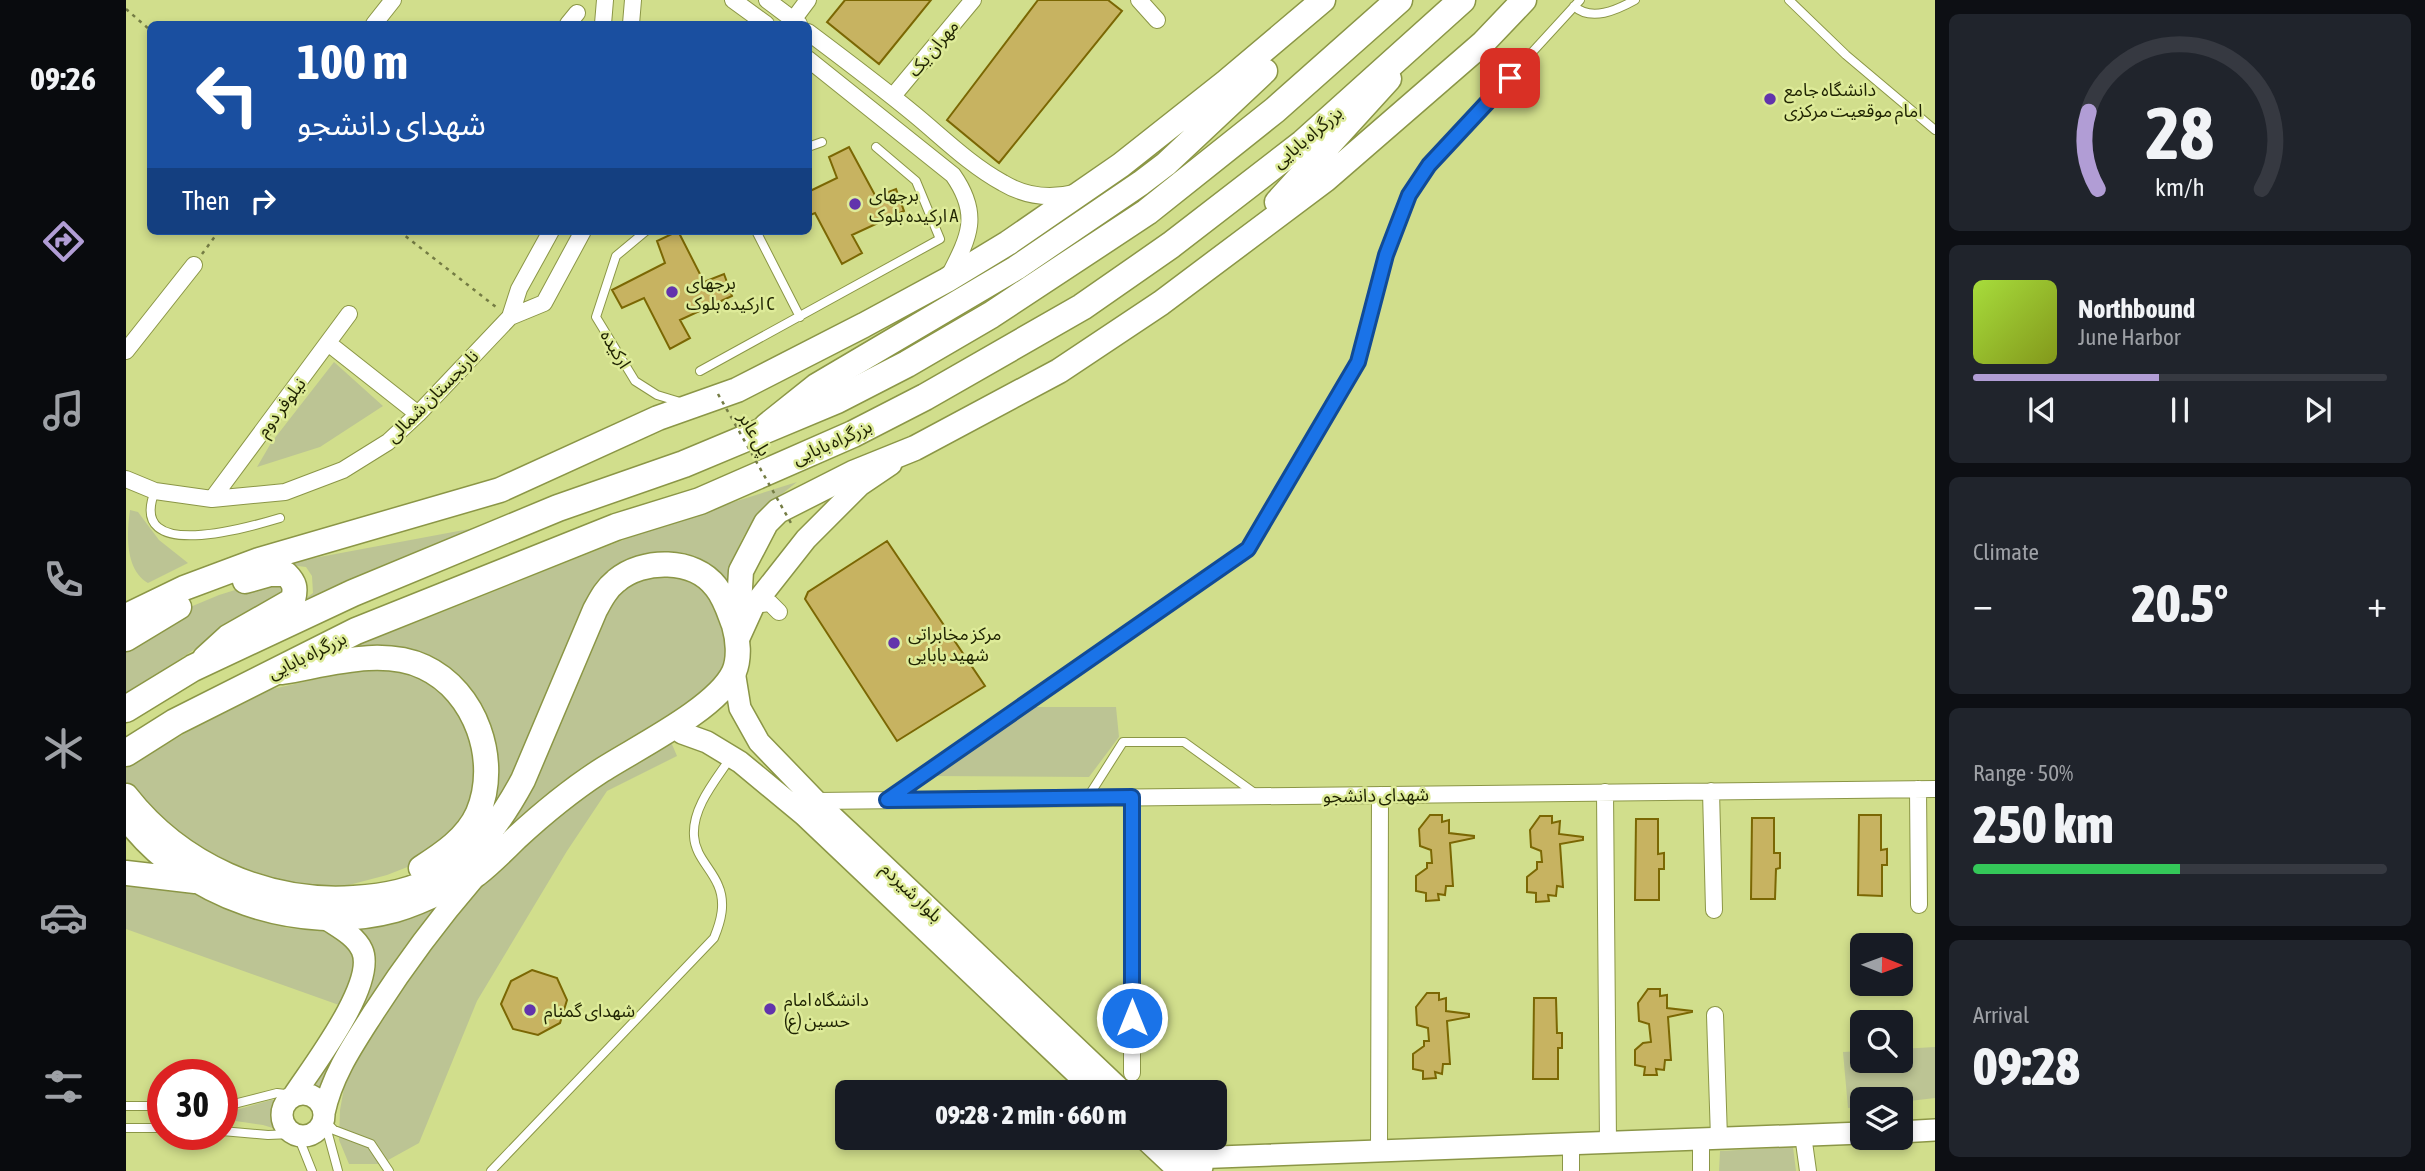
<!DOCTYPE html>
<meta charset="utf-8">
<style>
:root{--surface:#171b24;--page:#20242c;--text:#f1f3f6;--muted:#9ea1a6;--line:#363941;--accent:#b19dd5}
body{margin:0;font-family:"Asap Condensed","Noto Sans Arabic",sans-serif;background:var(--page);color:var(--text);height:100vh;display:flex;flex-direction:column;font-size:26px;white-space:nowrap}
*{box-sizing:border-box;margin:0}
p{font-size:23px;color:var(--muted)}
.icon{flex:none;width:38px;height:38px;fill:none;stroke:currentColor;stroke-width:2;stroke-linecap:round;stroke-linejoin:round}
.map{position:relative;flex:1;overflow:hidden}
.sheet{display:flex;flex-direction:column;gap:14px;padding:14px;background:#0d0f14;width:490px}
.sheet>*{flex:none}
.guide{position:absolute;left:21px;top:21px;width:665px;height:214px;border-radius:10px;box-shadow:0 4px 10px #0003;background:#1a4fa0;color:#fff;overflow:hidden}
.needle{width:46px;rotate:91deg}
.fabs{position:absolute;left:1724px;top:933px;display:grid;gap:14px}
.fabs a{display:grid;place-items:center;width:63px;height:63px;border-radius:10px;background:var(--surface);box-shadow:0 4px 10px #0003;font-size:35px}
.speed{position:absolute;left:21px;top:1059px;display:flex;gap:14px;font-size:35px;font-weight:700;text-align:center}
.speed>*{display:grid;place-content:center;width:91px;height:91px;border-radius:50%;background:var(--surface);box-shadow:0 4px 10px #0003;line-height:1}
.speed .limit{border:10px solid #d22;background:#fff;color:#111}
.pin{position:absolute;display:grid;place-items:center;width:60px;height:60px;color:#fff;margin:-30px;border-radius:14px;box-shadow:0 4px 10px #0006}
.me{position:absolute;width:77px;margin:-38px;rotate:0deg;stroke-linejoin:round;filter:drop-shadow(0 0 5px #0008)}
.turn{display:flex;align-items:center;gap:24px;height:147px;padding:0 35px;font-size:32px}
.turn .icon{width:91px;height:91px;stroke-width:2.5}
.turn b{display:block;font-size:49px;line-height:60px}
.then{display:flex;align-items:center;height:66px;padding:0 35px;background:#0003;gap:14px;font-size:26px}
.big{font-size:52px;font-weight:800;line-height:1.1}
.sheet .widget{flex:1;display:flex;flex-direction:column;justify-content:center;gap:10px;min-width:0;padding:0 24px;border-radius:10px;background:var(--page)}
.sheet .dial{align-items:center;gap:0}
.dial svg{height:182px;overflow:visible;fill:none;stroke:var(--line);stroke-width:7;stroke-linecap:round;text-anchor:middle}
.dial text{fill:var(--text);stroke:none}
.song{display:flex;align-items:center;gap:21px}
.cover{width:84px;height:84px;border-radius:10px;background:linear-gradient(135deg,hsl(80 70% 55%),hsl(70 70% 35%))}
.played{height:7px;border-radius:4px;background:linear-gradient(90deg,var(--accent) 45%,var(--line) 45%)}
.keys{display:flex;justify-content:space-around;direction:ltr}
.heat{display:flex;justify-content:space-between;align-items:center;font-size:38px;direction:ltr}
.charge{height:10px;border-radius:5px;background:linear-gradient(90deg,#34c759 50%,var(--line) 0)}
.trip{position:absolute;left:709px;top:1080px;width:392px;height:70px;border-radius:10px;background:var(--surface);box-shadow:0 4px 10px #0003;font-weight:800;line-height:70px;text-align:center}
main{display:flex;flex:1;min-height:0}
.tab-bar{display:flex;flex-direction:column;width:126px;justify-content:space-around;align-items:center;background:#090b0e;color:var(--muted)}
.tab-bar .icon{width:49px;height:49px}
.tab-bar .selected{color:var(--accent)}
.tab-bar b{font-size:32px;color:var(--text)}
.map>svg:first-child{display:block}
.green{fill:#bcc494}
.building{fill:#c7b361;stroke:#7b6703;stroke-width:2}
.lines{fill:none;stroke-linecap:round;stroke-linejoin:round}
.service-casing{stroke:#8b9646;stroke-width:10}
.minor-casing{stroke:#8b9646;stroke-width:18}
.secondary-casing{stroke:#8b9646;stroke-width:24}
.primary-casing{stroke:#8b9646;stroke-width:27}
.trunk-casing{stroke:#8b9646;stroke-width:29}
.path{stroke:#747c44;stroke-width:2.5;stroke-dasharray:3.5 5;stroke-linecap:butt}
.service{stroke:#fff;stroke-width:8}
.minor{stroke:#fff;stroke-width:16}
.secondary{stroke:#fff;stroke-width:21}
.primary{stroke:#fff;stroke-width:24}
.trunk{stroke:#fff;stroke-width:26}
.path-bridge{stroke:#747c44;stroke-width:2.5;stroke-dasharray:3.5 5;stroke-linecap:butt}
.route-casing{stroke:#114b97;stroke-width:18}
.route{stroke:#1a73e8;stroke-width:12}
.poi-dot{fill:#6234ac;stroke:#deeb99;stroke-width:2.5}
.labels{text-anchor:middle;dominant-baseline:central;stroke-width:5;stroke-linejoin:round;paint-order:stroke}
.street-label{font-size:18px;fill:#1f2302;stroke:#deeb99}
.poi-label{font-size:18px;fill:#1f2302;stroke:#deeb99;text-anchor:start}
</style>
<main>
<nav class="tab-bar">
<b>09:26</b>
<svg class="icon selected" aria-label="directions" viewBox="0 0 24 24"><path d="M12 3l9 9-9 9-9-9zM9 14v-3h6M13 9l2 2-2 2"/></svg>
<svg class="icon" aria-label="music" viewBox="0 0 24 24"><path d="M9 18V5l10-2v13"/><circle cx="6" cy="18" r="3"/><circle cx="16" cy="16" r="3"/></svg>
<svg class="icon" aria-label="phone" viewBox="0 0 24 24"><path d="M5 4h4l2 5-3 2q2 4 5 5l2-3 5 2v4C11 20 4 13 5 4z"/></svg>
<svg class="icon" aria-label="climate" viewBox="0 0 24 24"><path d="M12 3v18M4 7l16 10M4 17L20 7"/></svg>
<svg class="icon" aria-label="car" viewBox="0 0 24 24"><path d="M5 17H2v-5l4-1 3-4h7l3 4 3 1v5h-3M9 17h6M6 11h13"/><circle cx="7" cy="17" r="2"/><circle cx="17" cy="17" r="2"/></svg>
<svg class="icon" aria-label="filters" viewBox="0 0 24 24"><path d="M4 7h16M4 17h16"/><circle cx="9" cy="7" r="2"/><circle cx="15" cy="17" r="2"/></svg>
</nav>
<div class="map">
<svg width="1809" height="1171" viewBox="0 0 1809 1171">
<rect width="100%" height="100%" fill="#d1de8c"/>
<path class="green" d="M208,362L257,406L194,447L131,467L145,443Z
M671,482C631,513 607,535 604,588L587,573L498,567L370,811H360L340,692L217,650C322,612 424,567 529,528C576,511 624,497 671,482Z
M4,510L12,512L33,540L62,563L22,583C0,570 0,537 4,510Z
M370,524L168,607L187,593L186,576L180,567L156,564Z
M545,571L585,591L603,650L595,681L351,857L491,589Z
M135,582L165,588L108,623L0,695V649L57,610L93,595Z
M277,668L317,691L348,739L351,783L336,826L284,866L261,875L219,886L158,884L75,855L0,790V768L63,731L142,690L231,670Z
M900,707H990L993,737L963,777L807,776L805,774Z
M545,742L551,756L481,791L441,851L351,1001L293,1143L255,1164H223L213,1140L214,1110L221,1071L310,932L405,838L468,785Z
M0,879L53,887L161,928L200,930L223,947L229,961L228,977L213,1005L0,929Z
M317,902C264,955 227,1028 194,1094L187,1090L177,1088C195,1062 255,988 250,958C247,943 234,934 224,925Z
M1809,1047V1098L1775,1102L1774,1099H1736V1107L1722,1108L1717,1052L1736,1051V1060H1774L1775,1049Z
M145,1100H152C146,1110 146,1118 150,1129L137,1125L96,1119V1114Z
M1667,1147L1670,1171H1593L1594,1151Z"/>
<path class="building" d="M719,0H805L753,64L701,22Z
M912,0H982L996,11L873,163L821,120Z
M723,147L750,197L770,189L778,211L726,235L736,253L716,264L689,213L682,216V192L711,178L703,157Z
M552,231L578,282L598,274L606,296L554,320L564,338L544,349L518,298L496,308L486,290L539,263L531,241Z
M761,541L859,686L771,741L679,599L682,592Z
M1304,815H1316V822L1323,820V833L1348,836V838L1324,843L1327,886H1320L1319,895L1312,894L1313,900L1300,901V893L1290,891V876L1301,868V863H1306L1305,850L1294,846L1293,829Z
M1733,815H1755V850L1761,849V865H1756V896L1732,895Z
M1414,816H1426V823L1434,821L1433,834L1457,837V840L1434,844L1437,887L1431,886L1430,896L1422,895L1423,901L1410,902V893L1401,892V877L1411,869V862H1416L1415,851L1405,847L1404,830Z
M1626,818H1648V853H1654V868L1650,869L1649,899H1625Z
M1510,819H1532V854L1538,853V869H1533V900H1509Z
M406,970L431,978L441,1000L434,1023L412,1035L387,1029L375,1004L385,981Z
M1522,989H1534V996L1541,995V1008L1566,1011V1012L1542,1017L1545,1060H1539L1538,1070L1530,1069L1531,1075H1518L1519,1067L1509,1065V1050L1517,1043L1525,1042L1523,1024L1513,1021L1512,1003Z
M1301,993H1313V1000L1320,998V1011L1343,1014V1017L1321,1021L1324,1064H1317L1316,1074L1309,1072L1310,1078L1297,1079V1071L1287,1069V1054L1298,1046V1041H1303L1302,1028L1291,1025L1290,1007Z
M1408,998H1430L1431,1033H1436V1048H1432V1079H1407Z"/>
<g class="lines">
<g class="service-casing">
<path id="service" d="M1663,0L1720,55L1809,130
M1448,6C1465,22 1491,10 1509,0
M682,147L696,142
M520,231L490,256L470,317L509,381L531,395L554,402
M630,231L674,317
M574,371L814,239L790,181L750,147
M29,491C0,564 124,527 154,518
M962,797L997,742H1058L1130,794
M764,798L1122,549L1232,362L1260,255L1283,195L1303,165L1454,0
M0,1106H37
M96,1107L151,1093L168,1095
M198,1120L208,1130L245,1144L263,1171
M199,1123L212,1171
M0,1128H37
M96,1131L142,1135L166,1134
M172,1136L186,1171
M365,1171L588,938C595,921 600,903 592,885C585,868 569,856 568,836C566,807 590,780 605,757"/>
</g>
<g class="minor-casing">
<path id="minor" d="M607,0L640,24
M641,0L673,24
M1013,0L1031,20
M667,20L682,0
M248,24L267,0
M442,24L451,13
M477,24L479,0
M505,24L507,0
M682,32C718,59 754,86 788,114C816,137 844,165 877,183C899,196 924,199 948,193
M682,59L827,175C855,215 843,237 823,276
M767,96L847,0
M384,317L393,289L425,231
M202,343L292,414
M0,351L68,265
M0,479L29,491L86,499L159,492L217,470L262,442L292,414L384,317L418,303L457,231
M86,499L223,314
M628,605L644,603L653,612
M1792,789L1793,905
M1585,791L1588,910
M1479,792L1482,1143
M690,801L1809,789
M1589,1015L1593,1138
M1006,1073V797
M1677,1135L1682,1171
M1575,1139V1171
M1445,1143V1171
M1253,1151L1254,795"/>
</g>
<g class="secondary-casing">
<path id="secondary" d="M613,638L628,605L680,539L734,485L765,464
M608,671L614,708L633,742L690,801L997,1092
M556,733L581,742L614,762L678,815L970,1092
M156 1115a21 21 0 1 1 42 0a21 21 0 1 1-42 0Z
M168,1095C187,1066 251,983 236,950C229,935 212,927 199,918
M198,1113C206,1075 227,1045 248,1012C279,964 310,922 348,878
M1774,1132L1809,1130
M1018,1138L1053,1171
M1045,1138L1076,1167
M1053,1171L1066,1158L1736,1133"/>
</g>
<g class="primary-casing">
<path id="primary" d="M1151,202L1263,79
M640,426L690,386L890,268L1015,183L1040,164L1139,71
M0,616L58,588L133,560L374,490L532,418L611,390L738,325L821,280L882,243L995,165L1100,82L1197,0
M612,621L615,571L640,523L652,511L727,473L789,448L933,371L1035,303L1199,180L1357,43L1398,0
M0,639L53,607
M79,658L102,637L167,600C170,588 169,583 160,574H144L119,581
M156,672C200,665 255,647 298,667C350,691 374,761 352,813C341,838 317,854 295,868
M0,796C54,865 140,904 228,898C259,896 287,891 315,875C352,854 377,817 397,780L469,610C475,599 480,589 490,581C517,558 568,558 590,587C599,598 603,612 608,625C612,639 614,658 608,672C591,709 508,749 473,772C444,791 416,814 390,838C378,850 365,863 351,874C342,880 329,885 318,890C302,898 286,905 269,910C173,936 59,897 0,817
M0,873L69,881"/>
</g>
<g class="trunk-casing">
<path id="trunk" d="M0,709L67,668L227,593L432,508L558,464L711,400L781,364L865,315L1021,212L1149,110L1273,0
M0,753L49,722L230,631L490,527L574,501L727,434L799,397L956,307L1045,245L1177,143L1336,0"/>
</g>
<path class="path" d="M0,9L24,30
M273,231L370,307
M76,254L93,231"/>
<use href="#service" class="service"/>
<use href="#minor" class="minor"/>
<use href="#secondary" class="secondary"/>
<use href="#primary" class="primary"/>
<use href="#trunk" class="trunk"/>
<path class="path-bridge" d="M592,394L665,523"/>
</g>
<g class="lines">
<g class="route-casing">
<path id="route" d="M1006,1018V797L761,800L1122,549L1232,362L1260,255L1283,195L1303,165L1384,78"/>
</g>
<use href="#route" class="route"/>
</g>
<g class="poi-dot">
<circle cx="1644" cy="99" r="7"/>
<circle cx="729" cy="204" r="7"/>
<circle cx="546" cy="292" r="7"/>
<circle cx="768" cy="643" r="7"/>
<circle cx="644" cy="1009" r="7"/>
<circle cx="404" cy="1010" r="7"/>
</g>
<g class="labels">
<g class="street-label">
<text transform="translate(807 48) rotate(-50)">مهران یک</text>
<text transform="translate(1181 137) rotate(-40)">بزرگراه بابایی</text>
<text transform="translate(490 349) rotate(59)">ارکیده</text>
<text transform="translate(306 396) rotate(-45)">نارنجستان شمالی</text>
<text transform="translate(155 407) rotate(-53)">نیلوفر دوم</text>
<text transform="translate(629 434) rotate(61)">پل عابر</text>
<text transform="translate(706 442) rotate(-24)">بزرگراه بابایی</text>
<text transform="translate(181 655) rotate(-26)">بزرگراه بابایی</text>
<text transform="translate(1250 795) rotate(-1)">شهدای دانشجو</text>
<text transform="translate(786 892) rotate(44)">بلوار شیردم</text>
</g>
<g class="poi-label">
<text x="1658" y="89">دانشگاه جامع<tspan x="1658" dy="21">امام موقعیت مرکزی</tspan></text>
<text x="743" y="194">برجهای<tspan x="743" dy="21">ارکیده بلوک A</tspan></text>
<text x="560" y="282">برجهای<tspan x="560" dy="21">ارکیده بلوک C</tspan></text>
<text x="782" y="633">مرکز مخابراتی<tspan x="782" dy="21">شهید بابایی</tspan></text>
<text x="658" y="999">دانشگاه امام<tspan x="658" dy="21">حسین (ع)</tspan></text>
<text x="418" y="1010">شهدای گمنام</text>
</g>
</g>
</svg>
<div class="fabs">
<a><svg class="needle" viewBox="-14 -14 28 28"><path d="M0-13l5 13h-10z" fill="#e53935"/><path d="M0 13l5-13h-10z" fill="#9ea1a6"/></svg></a>
<a><svg class="icon" aria-label="search" viewBox="0 0 24 24"><circle cx="10" cy="10" r="6"/><path d="M15 15l6 6"/></svg></a>
<a><svg class="icon" aria-label="layers" viewBox="0 0 24 24"><path d="M12 4l9 5-9 5-9-5zM3 14l9 5 9-5"/></svg></a>
</div>
<div class="speed"><div class="limit">30</div></div>
<div class="pin" style="left:1384px;top:78px;background:#d93025"><svg class="icon" aria-label="arrive" viewBox="0 0 24 24"><path d="M6 21V4h12l-3 4 3 4H6"/></svg></div>
<svg class="me" style="left:1006px;top:1018px" viewBox="-20 -20 40 40"><circle r="17" fill="#1a73e8" stroke="#fff" stroke-width="3"/><path d="M0-11L8 9 0 5-8 9z" fill="#fff"/></svg>
<div class="trip">09:28 · 2 min · 660 m</div>
<div class="guide">
<div class="turn"><svg class="icon" aria-label="left" viewBox="0 0 24 24"><path d="M17 20v-9H6M10 6l-5 5 5 5"/></svg><div><b>100 m</b>شهدای دانشجو</div></div>
<div class="then">Then<svg class="icon" aria-label="right" viewBox="0 0 24 24"><path d="M7 20v-9h11M14 6l5 5-5 5"/></svg></div>
</div>
</div>
<section class="sheet">
<div class="widget dial"><svg viewBox="0 0 100 80">
<path d="M14 69A42 42 0 1 1 86 69"/>
<path d="M14 69A42 42 0 0 1 10 35" stroke="#b19dd5"/>
<text x="50" y="56" font-size="32" font-weight="700">28</text>
<text x="50" y="72" font-size="11">km/h</text>
</svg></div>
<div class="widget">
<div class="song"><i class="cover"></i><div><b>Northbound</b><p>June Harbor</p></div></div>
<div class="played"></div>
<div class="keys"><svg class="icon" aria-label="previous" viewBox="0 0 24 24"><path d="M18 5L8 12l10 7zM5 5v14"/></svg><svg class="icon" aria-label="pause" viewBox="0 0 24 24"><path d="M8 5v14M16 5v14"/></svg><svg class="icon" aria-label="next" viewBox="0 0 24 24"><path d="M6 5l10 7-10 7zM19 5v14"/></svg></div>
</div>
<div class="widget"><p>Climate</p>
<div class="heat"><a>−</a><b class="big">20.5°</b><a>+</a></div>
</div>
<div class="widget"><p>Range · 50%</p><b class="big">250 km</b><div class="charge"></div></div>
<div class="widget"><p>Arrival</p><b class="big">09:28</b></div>
</section>
</main>
